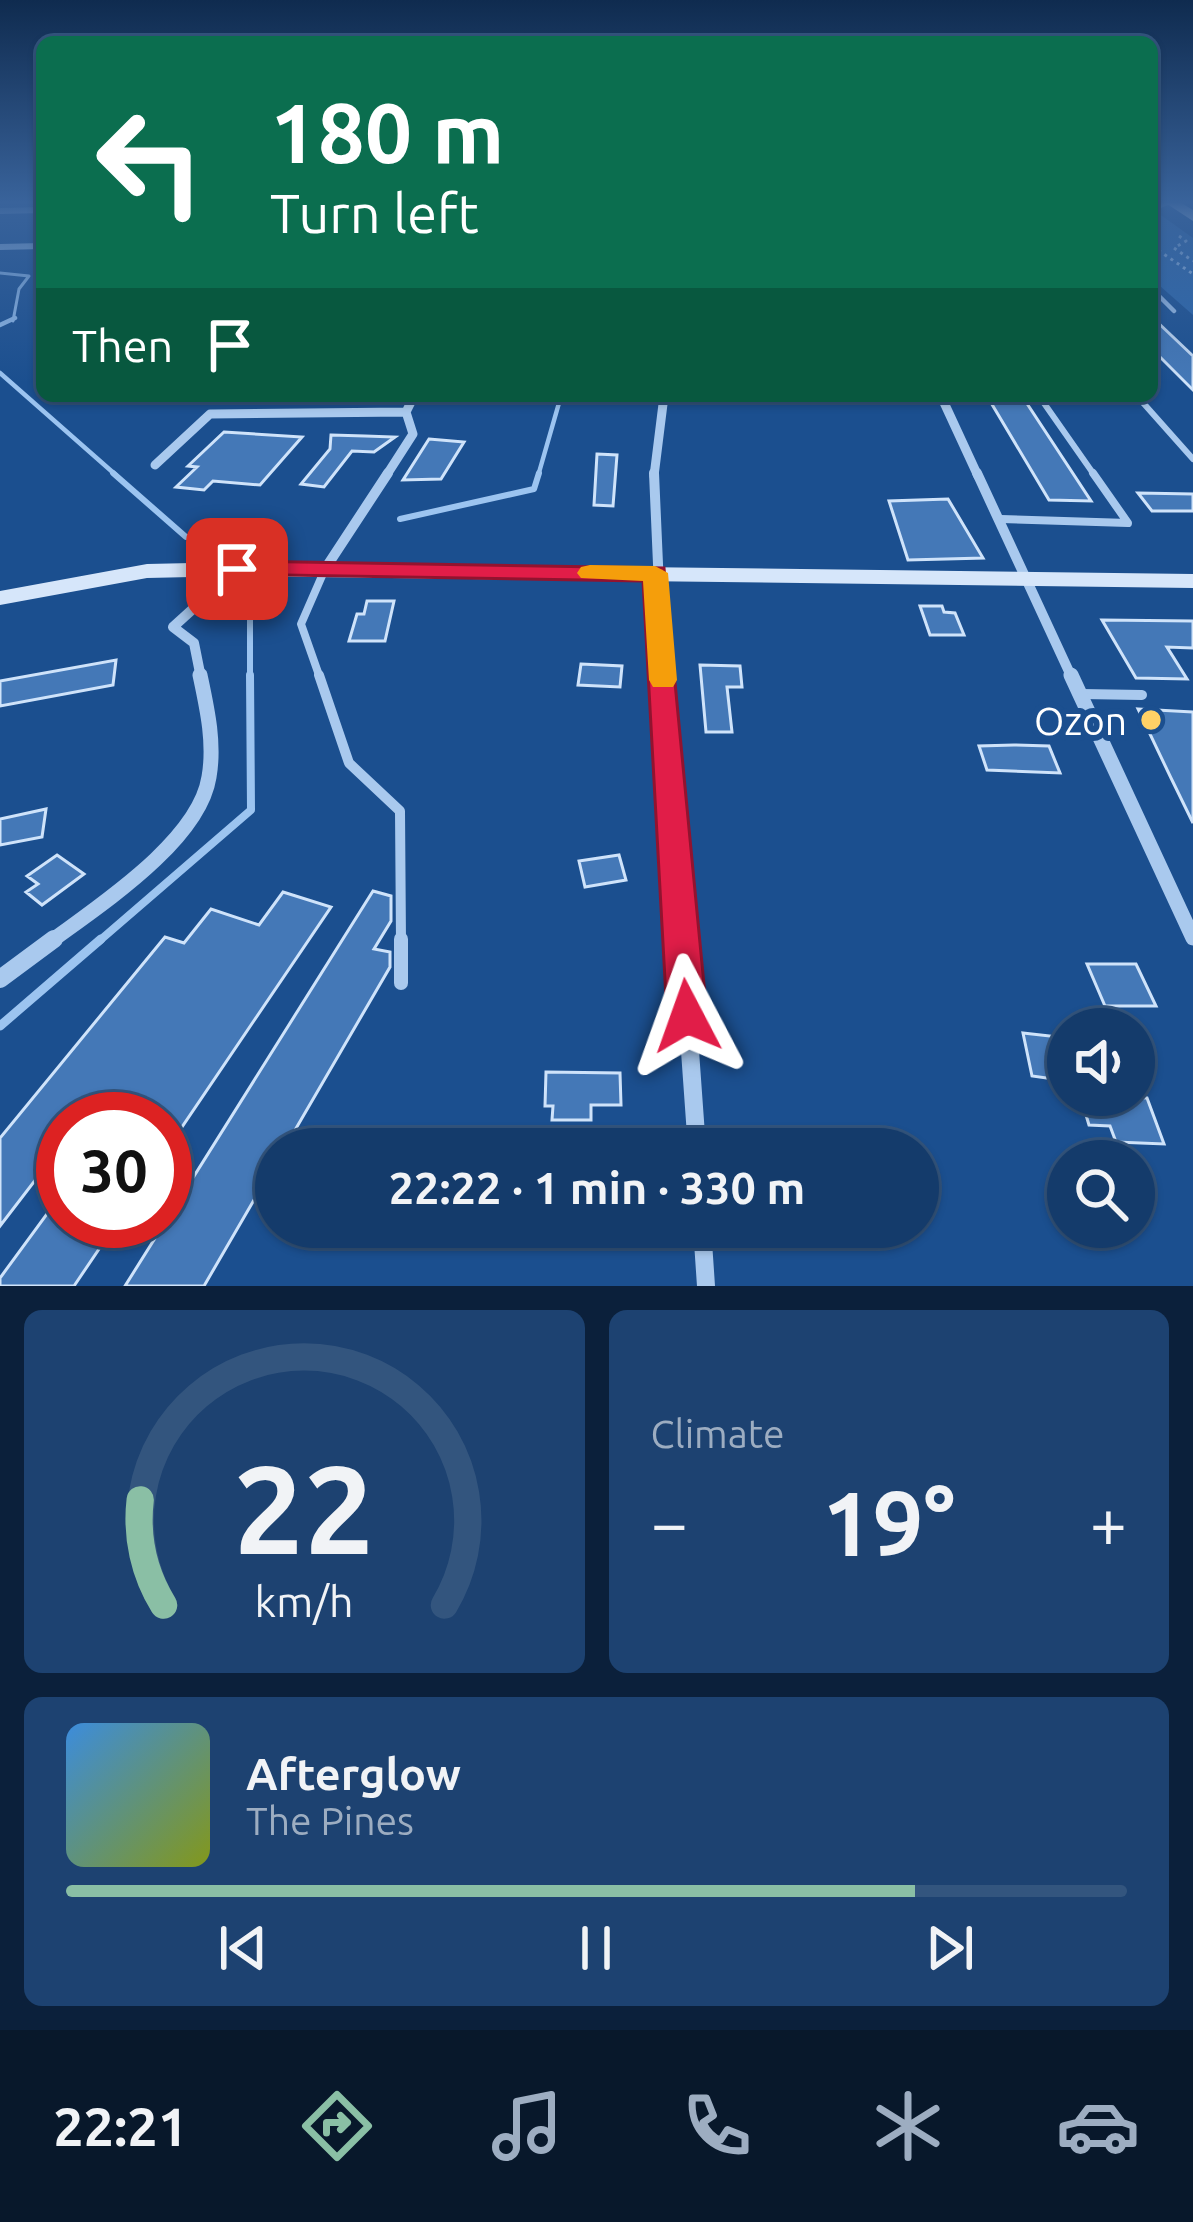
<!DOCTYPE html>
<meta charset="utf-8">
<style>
:root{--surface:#143b6b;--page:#1d4271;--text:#f1f3f6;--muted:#9dadc1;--line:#33557e;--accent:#8abfa5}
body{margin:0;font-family:Ubuntu,sans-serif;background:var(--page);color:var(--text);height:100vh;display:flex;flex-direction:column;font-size:45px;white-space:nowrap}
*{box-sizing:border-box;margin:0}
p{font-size:39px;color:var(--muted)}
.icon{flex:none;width:66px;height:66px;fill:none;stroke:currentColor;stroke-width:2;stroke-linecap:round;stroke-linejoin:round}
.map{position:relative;height:1286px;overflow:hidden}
.sheet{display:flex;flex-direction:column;gap:24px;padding:24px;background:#0b203b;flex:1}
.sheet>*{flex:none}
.top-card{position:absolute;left:36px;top:36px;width:1122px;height:366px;border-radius:18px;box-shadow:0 3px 9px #0004,0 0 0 3px var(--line);background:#0b6e4f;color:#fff;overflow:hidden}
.tools{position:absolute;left:1047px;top:1008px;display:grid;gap:24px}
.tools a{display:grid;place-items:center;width:108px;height:108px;border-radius:50%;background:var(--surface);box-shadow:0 3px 9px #0004,0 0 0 3px var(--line);font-size:60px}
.speed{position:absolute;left:36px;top:1092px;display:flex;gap:24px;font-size:60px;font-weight:700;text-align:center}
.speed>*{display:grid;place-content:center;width:156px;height:156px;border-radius:50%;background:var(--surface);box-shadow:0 3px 9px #0004,0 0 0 3px var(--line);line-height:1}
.speed .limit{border:18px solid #d22;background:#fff;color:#111}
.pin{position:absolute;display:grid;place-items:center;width:102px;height:102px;color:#fff;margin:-51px;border-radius:24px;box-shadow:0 6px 18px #0006}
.me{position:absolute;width:132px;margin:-66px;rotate:356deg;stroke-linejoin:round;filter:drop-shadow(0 0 9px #0008)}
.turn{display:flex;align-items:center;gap:42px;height:252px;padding:0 36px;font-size:54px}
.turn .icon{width:156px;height:156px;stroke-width:2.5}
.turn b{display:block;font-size:84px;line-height:102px}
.then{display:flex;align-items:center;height:114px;padding:0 36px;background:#0003;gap:24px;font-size:45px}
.big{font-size:90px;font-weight:700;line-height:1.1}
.sheet .widget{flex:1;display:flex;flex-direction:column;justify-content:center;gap:18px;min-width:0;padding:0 42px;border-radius:18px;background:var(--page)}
.sheet .dial{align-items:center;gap:0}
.dial svg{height:312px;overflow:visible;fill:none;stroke:var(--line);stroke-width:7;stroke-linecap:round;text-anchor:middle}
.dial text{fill:var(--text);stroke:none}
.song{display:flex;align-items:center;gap:36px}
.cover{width:144px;height:144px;border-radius:18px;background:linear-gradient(135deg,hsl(210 70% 55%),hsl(70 70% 35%))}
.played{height:12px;border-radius:6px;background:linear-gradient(90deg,var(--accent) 80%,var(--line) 80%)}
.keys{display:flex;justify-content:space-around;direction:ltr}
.heat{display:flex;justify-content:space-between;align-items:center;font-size:66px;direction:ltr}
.sheet .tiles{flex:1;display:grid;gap:24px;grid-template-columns:1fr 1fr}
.widget:last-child{grid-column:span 2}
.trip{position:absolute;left:255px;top:1128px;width:684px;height:120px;border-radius:60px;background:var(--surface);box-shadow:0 3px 9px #0004,0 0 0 3px var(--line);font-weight:700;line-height:120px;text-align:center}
.dock{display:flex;height:192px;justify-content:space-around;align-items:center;background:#08182b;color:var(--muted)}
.dock .icon{width:84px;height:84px}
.dock .on{color:var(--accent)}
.dock b{font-size:54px;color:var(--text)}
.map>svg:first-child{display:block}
.green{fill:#2e69ad}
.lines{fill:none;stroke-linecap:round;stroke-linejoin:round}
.stream-far4{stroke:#9cc4f0;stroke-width:3}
.stream-far3{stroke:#9cc4f0;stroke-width:4.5}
.stream-far2{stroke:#9cc4f0;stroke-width:6}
.stream-far1{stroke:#9cc4f0;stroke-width:8}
.stream{stroke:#9cc4f0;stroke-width:9}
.building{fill:#4478b7;stroke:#cfe3fa;stroke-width:3}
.path{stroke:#a9c9ee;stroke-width:3;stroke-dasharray:3 4.5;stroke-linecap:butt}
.service-far4{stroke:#a9c9ee;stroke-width:4.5}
.service-far3{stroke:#a9c9ee;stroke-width:6}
.service-far2{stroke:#a9c9ee;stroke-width:8}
.service-far1{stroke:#a9c9ee;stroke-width:10}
.service{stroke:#a9c9ee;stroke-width:14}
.minor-far4{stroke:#a9c9ee;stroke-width:6}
.minor-far3{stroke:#a9c9ee;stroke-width:9}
.minor-far2{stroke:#a9c9ee;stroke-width:10}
.minor-far1{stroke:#a9c9ee;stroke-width:15}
.minor{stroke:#a9c9ee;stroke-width:18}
.secondary{fill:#d6e6fa;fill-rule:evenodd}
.primary{fill:#f0f6ff;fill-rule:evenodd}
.route{fill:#e11d48;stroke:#92132f;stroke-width:3}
.slow{fill:#f59e0b}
.poi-dot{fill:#ffd166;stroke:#1b4f8f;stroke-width:4.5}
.labels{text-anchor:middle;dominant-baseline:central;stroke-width:12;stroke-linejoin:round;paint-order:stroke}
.poi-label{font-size:39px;fill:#fff;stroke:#1b4f8f;text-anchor:end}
</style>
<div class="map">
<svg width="1193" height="1286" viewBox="0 0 1193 1286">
<rect width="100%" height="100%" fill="#1b4f8f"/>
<path class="green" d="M1158,213L1193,238V315L1152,279V215Z"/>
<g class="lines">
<path class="stream-far4" d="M0,273L29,276L19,289L13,321"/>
<path class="stream-far3" d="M0,325L15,318
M0,373L117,476
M538,476L561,396"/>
<path class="stream-far2" d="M113,473L186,537L284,542
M400,519L534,489L539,473
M250,615V678"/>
<path class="stream-far1" d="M98,942L251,810L250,675"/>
<path class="stream" d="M0,1026L101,939"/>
</g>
<path class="building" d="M1152,317L1193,356V390L1152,349Z
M987,396H1022L1091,501L1049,500Z
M224,432L302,437L260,485L213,481L204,490L176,487L197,467L188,466Z
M331,435L365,436L395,437L374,452L352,451L324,487L301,484L330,449Z
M429,439L464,442L441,479L403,480Z
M597,454L617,455L613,506L594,505Z
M1138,493L1193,494V511H1152Z
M948,499L983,558L908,560L889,501Z
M367,601H394L385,641H349L357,614H364Z
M920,606H942L944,612L955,613L964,635H930Z
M1102,620L1193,621V648L1167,647L1187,679L1136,678Z
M116,660L113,685L0,706V681Z
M581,664L622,666L620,687L578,685Z
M700,665L740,666L742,687H727L732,732H706Z
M1138,709L1193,712V823L1171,778Z
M1014,745L1049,746L1060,773L987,770L979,746Z
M46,809L42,837L0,845V819Z
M57,855L84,874L42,905L26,892L38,884L27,876Z
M619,855L626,880L585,887L579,861Z
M373,891L391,896V921L374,949L390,952V967L284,1149H276V1162L204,1286H125Z
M283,892L331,907L165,1152V1119H108L92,1107L82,1119H63V1144L0,1226V1138L165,937L184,943L211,909L259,925Z
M1087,964H1136L1156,1006H1105Z
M1023,1033L1068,1038V1081L1032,1076Z
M546,1072L620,1073L621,1105H591V1120H552L553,1106H545Z
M1080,1095L1147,1098L1164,1144L1116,1142L1110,1126L1089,1125Z
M63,1192V1221H118L74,1286H0V1278Z"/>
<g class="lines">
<path class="path" d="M1179,236L1186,241L1174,248L1193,261
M1152,246L1193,274"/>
<path class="service-far4" d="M1152,209L1170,202
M1152,289L1174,311"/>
<path class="service-far3" d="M1039,396L1095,476
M1137,396L1193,459"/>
<path class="service-far2" d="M1001,519L1128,523L1093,473
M320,678L301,624L325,569"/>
<path class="service-far1" d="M319,675L349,763L400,811L401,942
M1082,694L1142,695"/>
<path class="service" d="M401,939V983"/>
<path class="minor-far4" d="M0,211L42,210
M0,247L42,246"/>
<path class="minor-far3" d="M941,396L978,476
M155,465L210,414L406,412
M386,476L413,434L406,412L414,396
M654,476L664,396"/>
<path class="minor-far2" d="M654,473L663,678
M977,473L1072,678
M325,569L388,473
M201,678L194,643L173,627L237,569"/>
<path class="minor-far1" d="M662,675L682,942
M1071,675L1193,938
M50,942C100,905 199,841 209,777C215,743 207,708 200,675"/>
<path class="minor" d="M682,939L697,1149
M0,979L54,939
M702,1227L706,1286"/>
<path class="secondary" d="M237,562L1193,574V588L237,576L147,578L0,605V591L147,564Z"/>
<path class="primary" d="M1164,202H1180L1193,210V221Z"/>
</g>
<linearGradient id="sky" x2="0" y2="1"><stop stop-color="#0f2b4f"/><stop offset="0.53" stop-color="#39639b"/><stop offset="1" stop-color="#39639b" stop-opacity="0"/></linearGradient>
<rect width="1193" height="382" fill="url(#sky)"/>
<path class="route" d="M237,561L664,568L707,1016L701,1029L687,1034L673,1029L667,1016L643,581L228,574L225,569Z"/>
<path class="slow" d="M590,565L655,566L668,573L677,680L673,687H653L649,680L643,581L581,578L577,573L581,567Z"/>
<circle class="poi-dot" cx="1151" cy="720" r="12"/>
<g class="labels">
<g class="poi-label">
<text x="1127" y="720">Ozon</text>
</g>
</g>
</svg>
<div class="tools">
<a><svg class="icon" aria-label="sound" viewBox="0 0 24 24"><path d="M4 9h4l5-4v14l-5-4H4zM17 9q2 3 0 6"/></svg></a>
<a><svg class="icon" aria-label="search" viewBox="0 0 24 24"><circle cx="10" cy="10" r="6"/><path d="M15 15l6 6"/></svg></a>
</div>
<div class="speed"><div class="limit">30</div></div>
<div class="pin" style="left:237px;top:569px;background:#d93025"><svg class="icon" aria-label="arrive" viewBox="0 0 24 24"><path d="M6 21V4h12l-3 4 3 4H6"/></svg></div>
<svg class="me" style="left:687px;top:1016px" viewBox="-20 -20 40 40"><path d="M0-17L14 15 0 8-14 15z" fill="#e11d48" stroke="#fff" stroke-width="4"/></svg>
<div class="trip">22:22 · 1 min · 330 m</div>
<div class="top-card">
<div class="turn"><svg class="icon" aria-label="left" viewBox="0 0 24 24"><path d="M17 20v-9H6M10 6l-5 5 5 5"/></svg><div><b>180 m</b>Turn left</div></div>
<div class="then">Then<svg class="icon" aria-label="arrive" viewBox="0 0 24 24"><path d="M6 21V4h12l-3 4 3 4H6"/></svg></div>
</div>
</div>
<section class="sheet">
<div class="tiles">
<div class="widget dial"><svg viewBox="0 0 100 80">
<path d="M14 69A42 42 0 1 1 86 69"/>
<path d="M14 69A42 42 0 0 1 8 42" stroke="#8abfa5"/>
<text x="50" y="56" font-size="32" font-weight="700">22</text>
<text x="50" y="72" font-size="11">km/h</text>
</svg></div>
<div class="widget"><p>Climate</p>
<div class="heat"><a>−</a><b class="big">19°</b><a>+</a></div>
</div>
<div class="widget">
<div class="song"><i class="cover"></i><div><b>Afterglow</b><p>The Pines</p></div></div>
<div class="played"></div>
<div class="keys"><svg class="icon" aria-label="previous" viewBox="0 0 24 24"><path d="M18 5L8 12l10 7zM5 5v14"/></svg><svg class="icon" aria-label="pause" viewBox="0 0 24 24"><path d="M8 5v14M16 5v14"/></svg><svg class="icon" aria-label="next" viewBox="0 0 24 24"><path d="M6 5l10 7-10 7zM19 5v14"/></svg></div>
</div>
</div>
</section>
<nav class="dock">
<b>22:21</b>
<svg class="icon on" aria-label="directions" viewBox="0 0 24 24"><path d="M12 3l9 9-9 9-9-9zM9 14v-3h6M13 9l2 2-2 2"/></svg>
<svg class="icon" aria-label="music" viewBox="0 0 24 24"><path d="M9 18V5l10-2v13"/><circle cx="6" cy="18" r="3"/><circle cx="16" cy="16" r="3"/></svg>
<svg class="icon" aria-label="phone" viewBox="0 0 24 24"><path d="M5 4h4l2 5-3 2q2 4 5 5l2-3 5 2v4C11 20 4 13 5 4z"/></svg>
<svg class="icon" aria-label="climate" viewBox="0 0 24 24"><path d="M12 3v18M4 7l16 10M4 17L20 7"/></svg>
<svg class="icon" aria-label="car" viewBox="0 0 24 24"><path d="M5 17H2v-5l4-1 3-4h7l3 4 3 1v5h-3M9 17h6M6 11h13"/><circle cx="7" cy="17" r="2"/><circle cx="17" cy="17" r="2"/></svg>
</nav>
